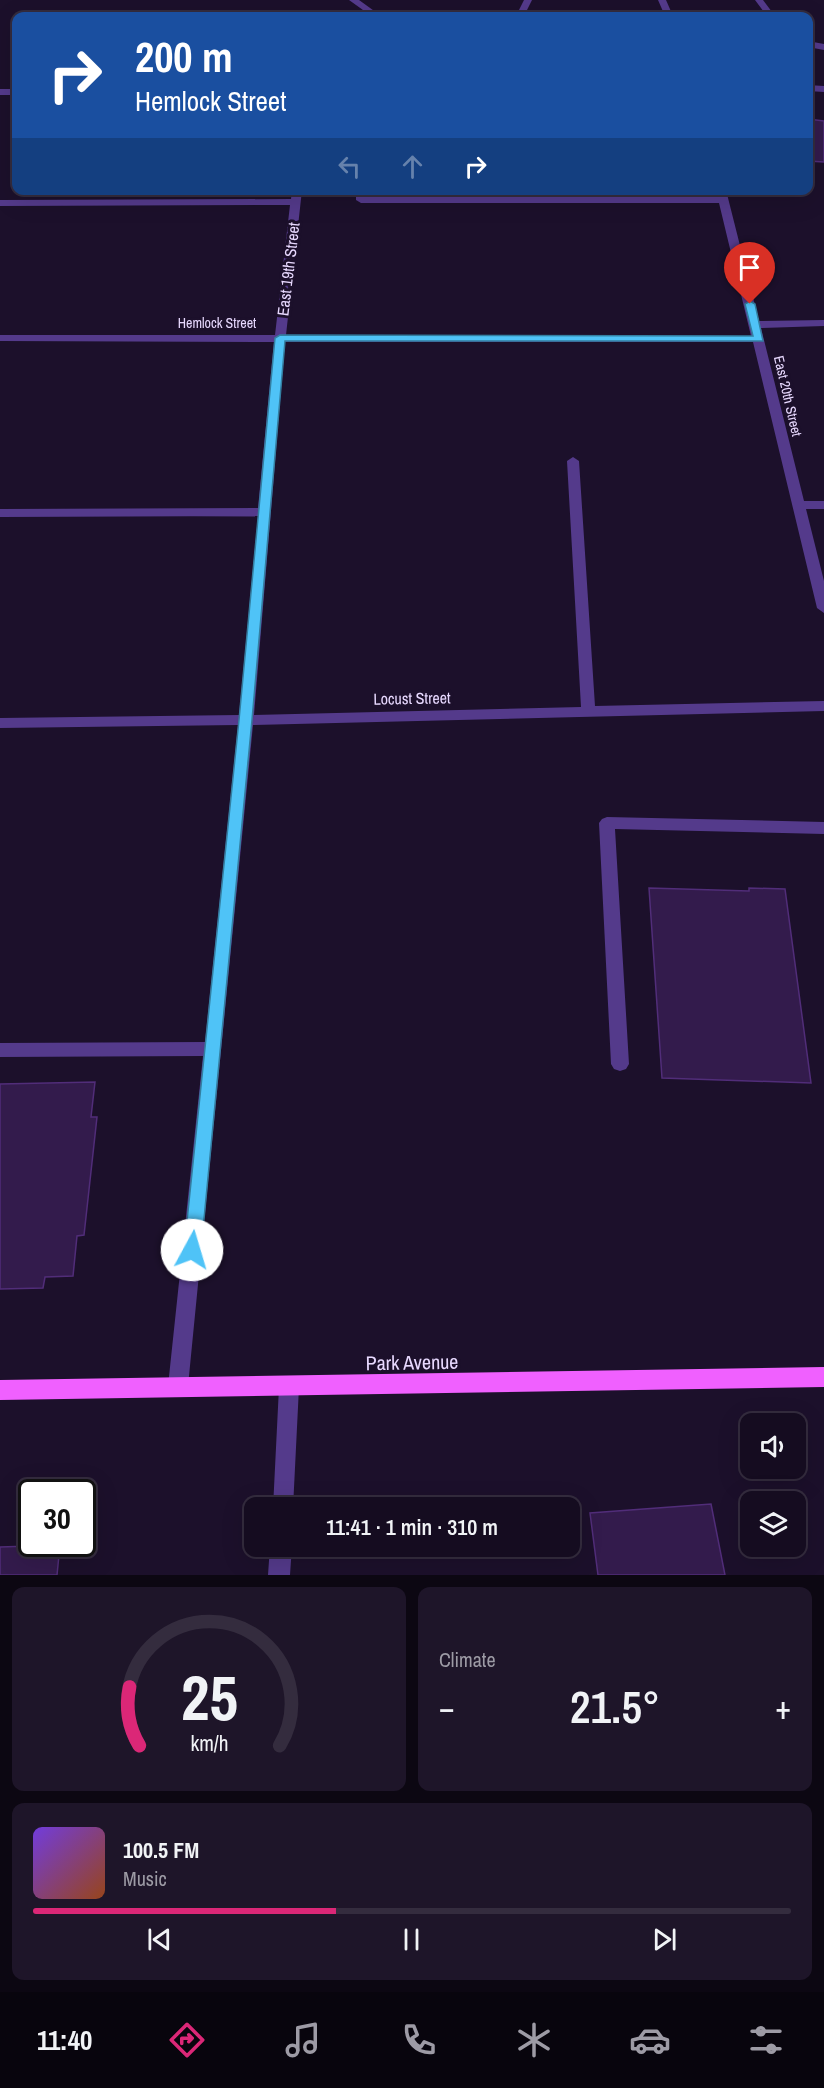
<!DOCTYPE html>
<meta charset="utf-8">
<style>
:root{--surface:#150c20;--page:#1e1529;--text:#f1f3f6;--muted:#9d9ba5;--line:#342c3e;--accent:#db2777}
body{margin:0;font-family:"Archivo Narrow",sans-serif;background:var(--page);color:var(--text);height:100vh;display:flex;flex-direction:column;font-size:22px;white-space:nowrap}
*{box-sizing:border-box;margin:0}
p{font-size:20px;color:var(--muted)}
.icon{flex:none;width:33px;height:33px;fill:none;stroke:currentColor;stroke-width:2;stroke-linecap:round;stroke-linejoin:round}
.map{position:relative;height:1575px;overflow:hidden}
.sheet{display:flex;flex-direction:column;gap:12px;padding:12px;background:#0c0712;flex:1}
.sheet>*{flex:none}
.top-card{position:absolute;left:12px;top:12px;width:801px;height:183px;border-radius:12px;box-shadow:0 6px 24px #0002,0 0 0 2px var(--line);background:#1a4fa0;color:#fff;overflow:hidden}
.fabs{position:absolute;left:740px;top:1413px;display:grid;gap:12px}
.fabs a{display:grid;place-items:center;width:66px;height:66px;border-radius:12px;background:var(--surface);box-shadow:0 6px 24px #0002,0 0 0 2px var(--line);font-size:30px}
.speed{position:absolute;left:18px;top:1479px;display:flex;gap:12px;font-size:30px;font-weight:700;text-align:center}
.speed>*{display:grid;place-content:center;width:78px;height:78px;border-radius:50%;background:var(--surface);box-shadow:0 6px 24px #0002,0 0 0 2px var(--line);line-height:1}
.speed .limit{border:3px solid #111;border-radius:9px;background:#fff;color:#111}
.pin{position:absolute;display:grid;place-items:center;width:51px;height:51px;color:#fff;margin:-62px -26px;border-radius:50% 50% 50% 0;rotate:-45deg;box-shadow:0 0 6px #0007}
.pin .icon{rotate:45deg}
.me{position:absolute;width:66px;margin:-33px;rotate:6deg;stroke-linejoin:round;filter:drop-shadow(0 0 4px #0008)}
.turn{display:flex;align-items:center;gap:21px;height:126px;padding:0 24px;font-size:27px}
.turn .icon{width:78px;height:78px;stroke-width:2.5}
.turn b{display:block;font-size:42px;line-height:51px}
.lanes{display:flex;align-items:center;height:57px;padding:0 24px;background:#0003;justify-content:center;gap:30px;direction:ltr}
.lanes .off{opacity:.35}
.big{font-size:45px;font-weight:600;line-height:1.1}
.sheet .widget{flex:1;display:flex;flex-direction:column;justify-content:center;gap:9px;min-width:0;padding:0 21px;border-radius:12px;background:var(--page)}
.sheet .dial{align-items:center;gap:0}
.dial svg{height:156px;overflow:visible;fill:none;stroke:var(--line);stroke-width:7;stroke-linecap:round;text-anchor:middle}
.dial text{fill:var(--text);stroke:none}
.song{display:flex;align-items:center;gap:18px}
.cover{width:72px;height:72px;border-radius:9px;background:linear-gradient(135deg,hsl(260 70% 55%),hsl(20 70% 35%))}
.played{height:6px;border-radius:3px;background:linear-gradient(90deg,var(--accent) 40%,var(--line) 40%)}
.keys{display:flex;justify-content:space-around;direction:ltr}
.heat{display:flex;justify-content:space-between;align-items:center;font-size:33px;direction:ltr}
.sheet .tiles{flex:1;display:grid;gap:12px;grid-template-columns:1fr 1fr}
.widget:last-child{grid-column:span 2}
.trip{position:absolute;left:244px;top:1497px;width:336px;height:60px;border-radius:12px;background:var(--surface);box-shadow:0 6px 24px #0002,0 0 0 2px var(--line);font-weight:600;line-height:60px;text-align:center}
.tabs{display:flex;height:96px;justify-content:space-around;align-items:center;background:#08050d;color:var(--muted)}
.tabs .icon{width:42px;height:42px}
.tabs .on{color:var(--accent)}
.tabs b{font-size:27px;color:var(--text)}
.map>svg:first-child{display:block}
.building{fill:#331b4c;stroke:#512d79;stroke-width:1.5}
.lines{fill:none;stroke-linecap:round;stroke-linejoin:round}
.minor{fill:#543a8b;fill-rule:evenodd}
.major{fill:#f060ff;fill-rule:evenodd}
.route{fill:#4fc3f7;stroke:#337fa1;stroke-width:1.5}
.labels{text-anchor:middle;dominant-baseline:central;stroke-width:6;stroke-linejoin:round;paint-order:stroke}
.far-street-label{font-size:14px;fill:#e8d9ff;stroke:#1c102b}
.street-label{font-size:16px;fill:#e8d9ff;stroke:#1c102b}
.near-street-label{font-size:20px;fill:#e8d9ff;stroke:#1c102b}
</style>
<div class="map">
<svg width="824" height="1575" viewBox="0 0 824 1575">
<rect width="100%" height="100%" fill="#1c102b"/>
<path class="building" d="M808,119L824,121V162L808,161Z
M649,888L749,891V888L785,889L811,1083L662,1078Z
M95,1082L91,1117H97L84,1235L77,1236L73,1276L45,1277L43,1288L0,1289V1084Z
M711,1504L725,1575H598L590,1513Z
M60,1545L57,1575H0V1547Z"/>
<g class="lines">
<path class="minor" d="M349,0H359L377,13L370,15Z
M524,0H532L524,16H516Z
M658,0H666L673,16H665Z
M755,0H763L775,16H767Z
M808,41L824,44V50L808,47Z
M808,85L824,86V92L808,91Z
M0,89H16V95H0Z
M292,190H302L286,335L751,336L719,203H361L356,200V190H366V197L457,196V190H467V196L718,197L716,190H726L759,321L824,320V326L761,328L804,501H824V509H806L824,581V613L817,608L753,342H285L254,715L581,707L567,461L573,457L579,461L595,706L824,701V711L253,725L188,1386L185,1393L178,1396L171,1393L168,1386L203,1056L0,1057V1043L205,1042L238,725L0,728V718L239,715L258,516L0,517V509L258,508L274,342L0,341V335H275L290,205L0,206V200L291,199Z
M607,817L824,822V834L615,829L629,1064L626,1069L620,1071L614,1069L611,1064L599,823L602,819Z
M289,1377L296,1380L299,1387L293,1508H273L279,1387L282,1380Z
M270,1546H292L290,1575H268Z"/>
<path class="major" d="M824,1367V1387L0,1400V1380Z"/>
</g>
<path class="route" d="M750,301L755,304L763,341H285L252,720L201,1250L198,1256L192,1258L186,1256L184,1250L239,720L275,338L280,335L753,336L745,304Z"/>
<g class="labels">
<g class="far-street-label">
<text x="217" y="323">Hemlock Street</text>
<text transform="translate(788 396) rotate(77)">East 20th Street</text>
</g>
<g class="street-label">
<text transform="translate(288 269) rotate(-83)">East 19th Street</text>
<text transform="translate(412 698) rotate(-1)">Locust Street</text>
</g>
<g class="near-street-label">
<text transform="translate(412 1362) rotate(-1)">Park Avenue</text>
</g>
</g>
</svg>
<div class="fabs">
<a><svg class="icon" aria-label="sound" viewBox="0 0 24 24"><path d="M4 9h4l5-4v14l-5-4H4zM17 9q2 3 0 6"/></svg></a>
<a><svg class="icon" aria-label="layers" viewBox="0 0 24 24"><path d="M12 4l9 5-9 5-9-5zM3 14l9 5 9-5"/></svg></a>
</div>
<div class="speed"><div class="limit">30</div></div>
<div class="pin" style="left:750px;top:304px;background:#d93025"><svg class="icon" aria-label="arrive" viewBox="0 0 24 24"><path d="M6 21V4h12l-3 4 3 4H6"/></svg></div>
<svg class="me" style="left:192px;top:1250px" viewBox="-20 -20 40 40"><circle r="19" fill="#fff"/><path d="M0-13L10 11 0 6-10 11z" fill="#4fc3f7"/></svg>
<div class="trip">11:41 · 1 min · 310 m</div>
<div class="top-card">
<div class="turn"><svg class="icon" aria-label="right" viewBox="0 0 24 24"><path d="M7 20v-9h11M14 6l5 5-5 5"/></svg><div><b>200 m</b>Hemlock Street</div></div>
<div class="lanes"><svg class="icon off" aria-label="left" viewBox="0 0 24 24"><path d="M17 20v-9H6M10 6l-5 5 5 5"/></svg><svg class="icon off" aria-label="ahead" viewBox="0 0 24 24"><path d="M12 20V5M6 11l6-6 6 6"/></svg><svg class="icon" aria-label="right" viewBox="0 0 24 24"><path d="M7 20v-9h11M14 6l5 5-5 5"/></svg></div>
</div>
</div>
<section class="sheet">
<div class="tiles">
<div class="widget dial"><svg viewBox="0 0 100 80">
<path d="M14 69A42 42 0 1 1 86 69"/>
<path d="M14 69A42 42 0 0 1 9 39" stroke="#db2777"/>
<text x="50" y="56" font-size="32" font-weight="700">25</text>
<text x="50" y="72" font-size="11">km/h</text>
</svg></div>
<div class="widget"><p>Climate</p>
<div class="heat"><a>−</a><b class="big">21.5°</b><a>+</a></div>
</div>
<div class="widget">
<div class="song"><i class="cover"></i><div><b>100.5 FM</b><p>Music</p></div></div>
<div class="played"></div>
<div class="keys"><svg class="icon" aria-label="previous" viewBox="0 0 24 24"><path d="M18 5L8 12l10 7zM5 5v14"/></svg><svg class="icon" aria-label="pause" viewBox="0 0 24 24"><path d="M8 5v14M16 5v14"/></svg><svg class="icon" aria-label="next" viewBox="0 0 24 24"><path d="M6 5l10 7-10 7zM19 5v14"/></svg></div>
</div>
</div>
</section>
<nav class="tabs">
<b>11:40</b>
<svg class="icon on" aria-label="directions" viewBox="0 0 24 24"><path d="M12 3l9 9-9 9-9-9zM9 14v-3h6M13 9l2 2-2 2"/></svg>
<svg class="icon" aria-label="music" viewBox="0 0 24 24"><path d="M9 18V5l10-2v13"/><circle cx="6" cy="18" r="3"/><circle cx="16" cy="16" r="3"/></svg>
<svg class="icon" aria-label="phone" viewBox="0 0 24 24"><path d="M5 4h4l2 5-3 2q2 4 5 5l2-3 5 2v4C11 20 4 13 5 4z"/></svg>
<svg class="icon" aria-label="climate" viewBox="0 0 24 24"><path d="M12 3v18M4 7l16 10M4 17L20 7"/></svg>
<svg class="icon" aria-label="car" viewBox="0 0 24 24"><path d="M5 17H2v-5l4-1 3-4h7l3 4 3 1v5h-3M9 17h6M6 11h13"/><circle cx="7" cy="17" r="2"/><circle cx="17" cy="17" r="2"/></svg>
<svg class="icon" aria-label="filters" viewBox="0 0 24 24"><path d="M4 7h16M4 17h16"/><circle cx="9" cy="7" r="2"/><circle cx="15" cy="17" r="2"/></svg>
</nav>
